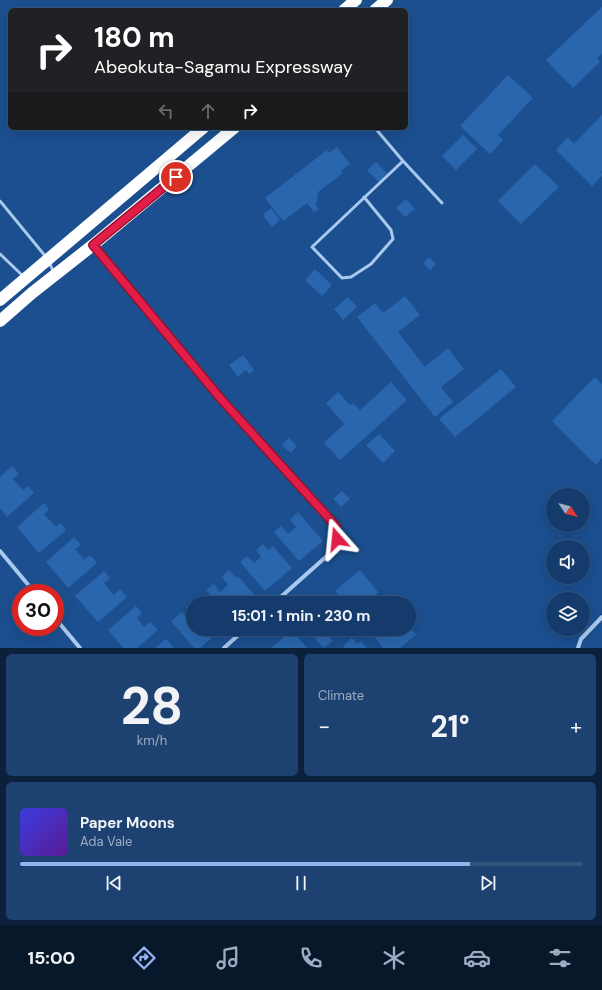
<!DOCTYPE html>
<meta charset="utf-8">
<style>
:root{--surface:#143b6b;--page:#1d4271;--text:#f1f3f6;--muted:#9dadc1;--line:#33557e;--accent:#95b2f1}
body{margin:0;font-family:"DM Sans",sans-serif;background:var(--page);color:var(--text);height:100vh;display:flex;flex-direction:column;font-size:15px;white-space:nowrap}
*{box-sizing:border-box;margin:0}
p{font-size:13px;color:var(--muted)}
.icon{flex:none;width:22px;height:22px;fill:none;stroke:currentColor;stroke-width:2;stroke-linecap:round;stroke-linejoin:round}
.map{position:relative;height:648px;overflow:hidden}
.details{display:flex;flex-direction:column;gap:6px;padding:6px;background:#0b203b;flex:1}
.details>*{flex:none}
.hud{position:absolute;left:8px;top:8px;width:400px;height:122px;border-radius:6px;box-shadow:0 4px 16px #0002,0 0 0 1px var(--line);background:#202124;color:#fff;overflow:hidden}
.needle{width:26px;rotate:125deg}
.controls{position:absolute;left:546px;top:488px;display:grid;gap:8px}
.controls a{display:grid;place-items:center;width:44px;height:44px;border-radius:50%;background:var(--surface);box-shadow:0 4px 16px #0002,0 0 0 1px var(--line);font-size:20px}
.speed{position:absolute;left:12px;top:584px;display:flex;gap:8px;font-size:20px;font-weight:700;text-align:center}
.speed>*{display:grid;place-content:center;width:52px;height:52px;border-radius:50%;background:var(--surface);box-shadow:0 4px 16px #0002,0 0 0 1px var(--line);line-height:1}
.speed .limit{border:6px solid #d22;background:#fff;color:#111}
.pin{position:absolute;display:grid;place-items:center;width:34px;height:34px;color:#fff;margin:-17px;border:2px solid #fff;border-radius:50%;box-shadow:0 1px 4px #0007}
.me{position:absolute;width:44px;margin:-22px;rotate:342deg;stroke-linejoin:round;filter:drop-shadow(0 0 3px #0008)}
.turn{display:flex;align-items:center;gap:14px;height:84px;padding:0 20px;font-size:18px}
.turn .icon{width:52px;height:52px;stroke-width:2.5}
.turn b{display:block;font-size:28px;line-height:34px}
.lanes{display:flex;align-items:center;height:38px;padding:0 20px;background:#0003;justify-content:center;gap:20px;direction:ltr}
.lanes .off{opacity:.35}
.big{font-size:30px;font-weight:700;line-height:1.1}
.details .widget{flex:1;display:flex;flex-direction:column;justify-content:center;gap:6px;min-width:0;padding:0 14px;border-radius:6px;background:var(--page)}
.details .dial{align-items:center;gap:0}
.dial b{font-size:52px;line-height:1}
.song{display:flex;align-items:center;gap:12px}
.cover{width:48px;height:48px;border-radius:6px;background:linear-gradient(135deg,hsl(240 70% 55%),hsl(270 70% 35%))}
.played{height:4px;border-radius:2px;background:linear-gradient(90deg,var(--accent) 80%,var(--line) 80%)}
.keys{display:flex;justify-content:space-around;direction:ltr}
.heat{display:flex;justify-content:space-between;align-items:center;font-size:22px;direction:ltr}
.details .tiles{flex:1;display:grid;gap:6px;grid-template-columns:1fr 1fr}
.widget:last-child{grid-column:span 2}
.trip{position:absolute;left:186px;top:596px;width:230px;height:40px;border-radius:20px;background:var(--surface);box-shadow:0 4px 16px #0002,0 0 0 1px var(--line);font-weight:700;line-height:40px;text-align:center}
.menu{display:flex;height:64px;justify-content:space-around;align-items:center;background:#08182b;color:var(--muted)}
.menu .icon{width:28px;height:28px}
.menu .selected{color:var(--accent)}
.menu b{font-size:18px;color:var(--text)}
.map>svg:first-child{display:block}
.building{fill:#2a66ad}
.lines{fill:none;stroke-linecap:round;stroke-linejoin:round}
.lane{stroke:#a9c9ee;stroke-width:3}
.street{stroke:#a9c9ee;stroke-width:4}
.highway{stroke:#fff;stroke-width:12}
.route-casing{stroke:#92132f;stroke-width:10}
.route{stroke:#e11d48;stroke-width:7}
</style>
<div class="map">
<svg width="602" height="648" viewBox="0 0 602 648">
<rect width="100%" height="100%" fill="#1b4f8f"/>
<path class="building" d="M602,7V54L597,58L600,62L573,88L546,60Z
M508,75L533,98L498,135L503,140L490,154L460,126Z
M602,115V171L601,172L602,173V176L592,186L556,150L568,137L574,144Z
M463,135L477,149L456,170L442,156Z
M337,147L350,164L341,171L343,173L318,192L316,205L319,209L314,212L307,203L283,221L265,198L327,150L329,153Z
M376,162L387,173L379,182L367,170Z
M535,164L559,187L521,224L498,201Z
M406,199L415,209L405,217L396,208Z
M271,208L280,220L272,227L263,215Z
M429,257L436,264L430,270L423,263Z
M315,269L332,285L322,296L305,280Z
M405,296L420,315L398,332L425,367L448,348L464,369L441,387L453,402L435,417L357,317L375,303L383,313Z
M348,297L357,307L343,320L334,309Z
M243,355L254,370L249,374L246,370L238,377L229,365Z
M501,369L516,387L455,437L439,419Z
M595,377L602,384V458L596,465L552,421Z
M391,382L407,400L340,460L324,443L344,424L326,403L338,392L350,405L353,403L360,410Z
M379,434L395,451L383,463L366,445Z
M289,438L297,446L291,453L282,445Z
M12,466L19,474L13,479L23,490L28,486L34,493L7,517L0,508V477Z
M342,491L350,499L341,507L333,499Z
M44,503L49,510L44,514L56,527L61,523L66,530L39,553L17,527Z
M298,512L323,541L299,561L274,532L281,526L288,534L296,527L290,520Z
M74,537L81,545L75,549L84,560L90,555L97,563L68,588L46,562Z
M263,544L268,550L273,546L292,568L265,591L240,562L247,556L254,563L261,557L256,550Z
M229,570L236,578L238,576L257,598L252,603H217L206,590L214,584L220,592L228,585L222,577Z
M360,570L378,592L375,595L381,601L379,603H372L369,600L365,603H344L335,591Z
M104,571L110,578L104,583L114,595L120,589L127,597L98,622L75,596Z
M195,600L198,603H193V629H222L200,648H194L171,621L182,612L188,619L193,615L186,607Z
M136,606L142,613L137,618L144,627L150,622L158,630L137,648H123L108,630Z
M409,626L416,635L400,648H383L369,629H409Z
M308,629H335L327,635L333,641L323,648Z
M335,629H346L347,630L341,636Z
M292,630L307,648H271Z
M352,638L357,644L361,641L367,648H344L343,646Z
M166,639L174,648H155Z"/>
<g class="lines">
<path class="lane" d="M403,161L442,203
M364,197L391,230L393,239L371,264L351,277L342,278L312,247L403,161L375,128
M0,201L46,257
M0,254L23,276
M49,262L54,273"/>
<path class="street" d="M94,245L221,399L336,526L337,539L328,555L274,603
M0,551L35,593
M55,618L80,648
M224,648L245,629
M578,648L581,639L602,617"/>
<path class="highway" d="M344,10L356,0
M375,10L387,0
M0,300L203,128
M0,321L32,293L93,245L234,128"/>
</g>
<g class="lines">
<g class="route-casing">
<path id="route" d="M176,177L93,245L221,399L336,526L337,539"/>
</g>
<use href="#route" class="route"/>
</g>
</svg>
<div class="controls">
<a><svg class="needle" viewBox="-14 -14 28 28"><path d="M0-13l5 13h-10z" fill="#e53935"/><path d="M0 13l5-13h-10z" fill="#9dadc1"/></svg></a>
<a><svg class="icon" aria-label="sound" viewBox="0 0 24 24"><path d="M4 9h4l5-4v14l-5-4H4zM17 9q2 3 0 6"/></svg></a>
<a><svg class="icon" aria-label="layers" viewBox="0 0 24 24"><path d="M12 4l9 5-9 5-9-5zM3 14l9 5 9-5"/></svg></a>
</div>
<div class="speed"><div class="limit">30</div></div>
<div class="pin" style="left:176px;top:177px;background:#d93025"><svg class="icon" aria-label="arrive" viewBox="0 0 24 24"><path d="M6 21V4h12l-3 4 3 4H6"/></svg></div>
<svg class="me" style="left:337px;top:539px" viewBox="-20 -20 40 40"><path d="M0-17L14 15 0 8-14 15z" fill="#e11d48" stroke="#fff" stroke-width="4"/></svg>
<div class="trip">15:01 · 1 min · 230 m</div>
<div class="hud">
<div class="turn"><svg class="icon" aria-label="right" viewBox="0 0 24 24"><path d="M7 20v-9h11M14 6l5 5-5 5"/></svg><div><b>180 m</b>Abeokuta-Sagamu Expressway</div></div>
<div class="lanes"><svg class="icon off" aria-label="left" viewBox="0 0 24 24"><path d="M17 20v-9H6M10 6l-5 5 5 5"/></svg><svg class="icon off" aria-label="ahead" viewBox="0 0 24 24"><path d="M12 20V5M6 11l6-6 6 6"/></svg><svg class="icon" aria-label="right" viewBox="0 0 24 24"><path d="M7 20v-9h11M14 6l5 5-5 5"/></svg></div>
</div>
</div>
<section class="details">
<div class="tiles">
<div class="widget dial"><b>28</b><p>km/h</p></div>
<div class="widget"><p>Climate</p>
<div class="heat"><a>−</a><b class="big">21°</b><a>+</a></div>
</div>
<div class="widget">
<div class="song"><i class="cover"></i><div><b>Paper Moons</b><p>Ada Vale</p></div></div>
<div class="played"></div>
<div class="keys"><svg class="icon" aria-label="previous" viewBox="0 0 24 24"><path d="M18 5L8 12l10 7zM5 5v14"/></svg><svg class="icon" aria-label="pause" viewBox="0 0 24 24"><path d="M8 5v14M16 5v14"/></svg><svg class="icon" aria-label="next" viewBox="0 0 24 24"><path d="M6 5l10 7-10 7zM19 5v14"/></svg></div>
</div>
</div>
</section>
<nav class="menu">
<b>15:00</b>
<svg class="icon selected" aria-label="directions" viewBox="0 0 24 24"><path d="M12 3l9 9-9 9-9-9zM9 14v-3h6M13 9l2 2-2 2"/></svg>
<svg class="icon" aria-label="music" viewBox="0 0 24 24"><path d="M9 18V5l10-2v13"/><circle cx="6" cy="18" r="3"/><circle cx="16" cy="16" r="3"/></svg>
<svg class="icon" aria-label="phone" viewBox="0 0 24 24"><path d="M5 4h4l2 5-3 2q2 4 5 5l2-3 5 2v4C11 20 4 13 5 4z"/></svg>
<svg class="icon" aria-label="climate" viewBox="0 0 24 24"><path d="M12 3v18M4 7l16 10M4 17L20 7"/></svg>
<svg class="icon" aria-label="car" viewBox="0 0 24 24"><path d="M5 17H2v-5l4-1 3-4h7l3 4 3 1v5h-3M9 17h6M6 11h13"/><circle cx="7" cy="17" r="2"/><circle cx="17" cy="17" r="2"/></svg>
<svg class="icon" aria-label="filters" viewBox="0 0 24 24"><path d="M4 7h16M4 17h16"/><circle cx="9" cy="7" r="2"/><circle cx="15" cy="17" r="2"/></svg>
</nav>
